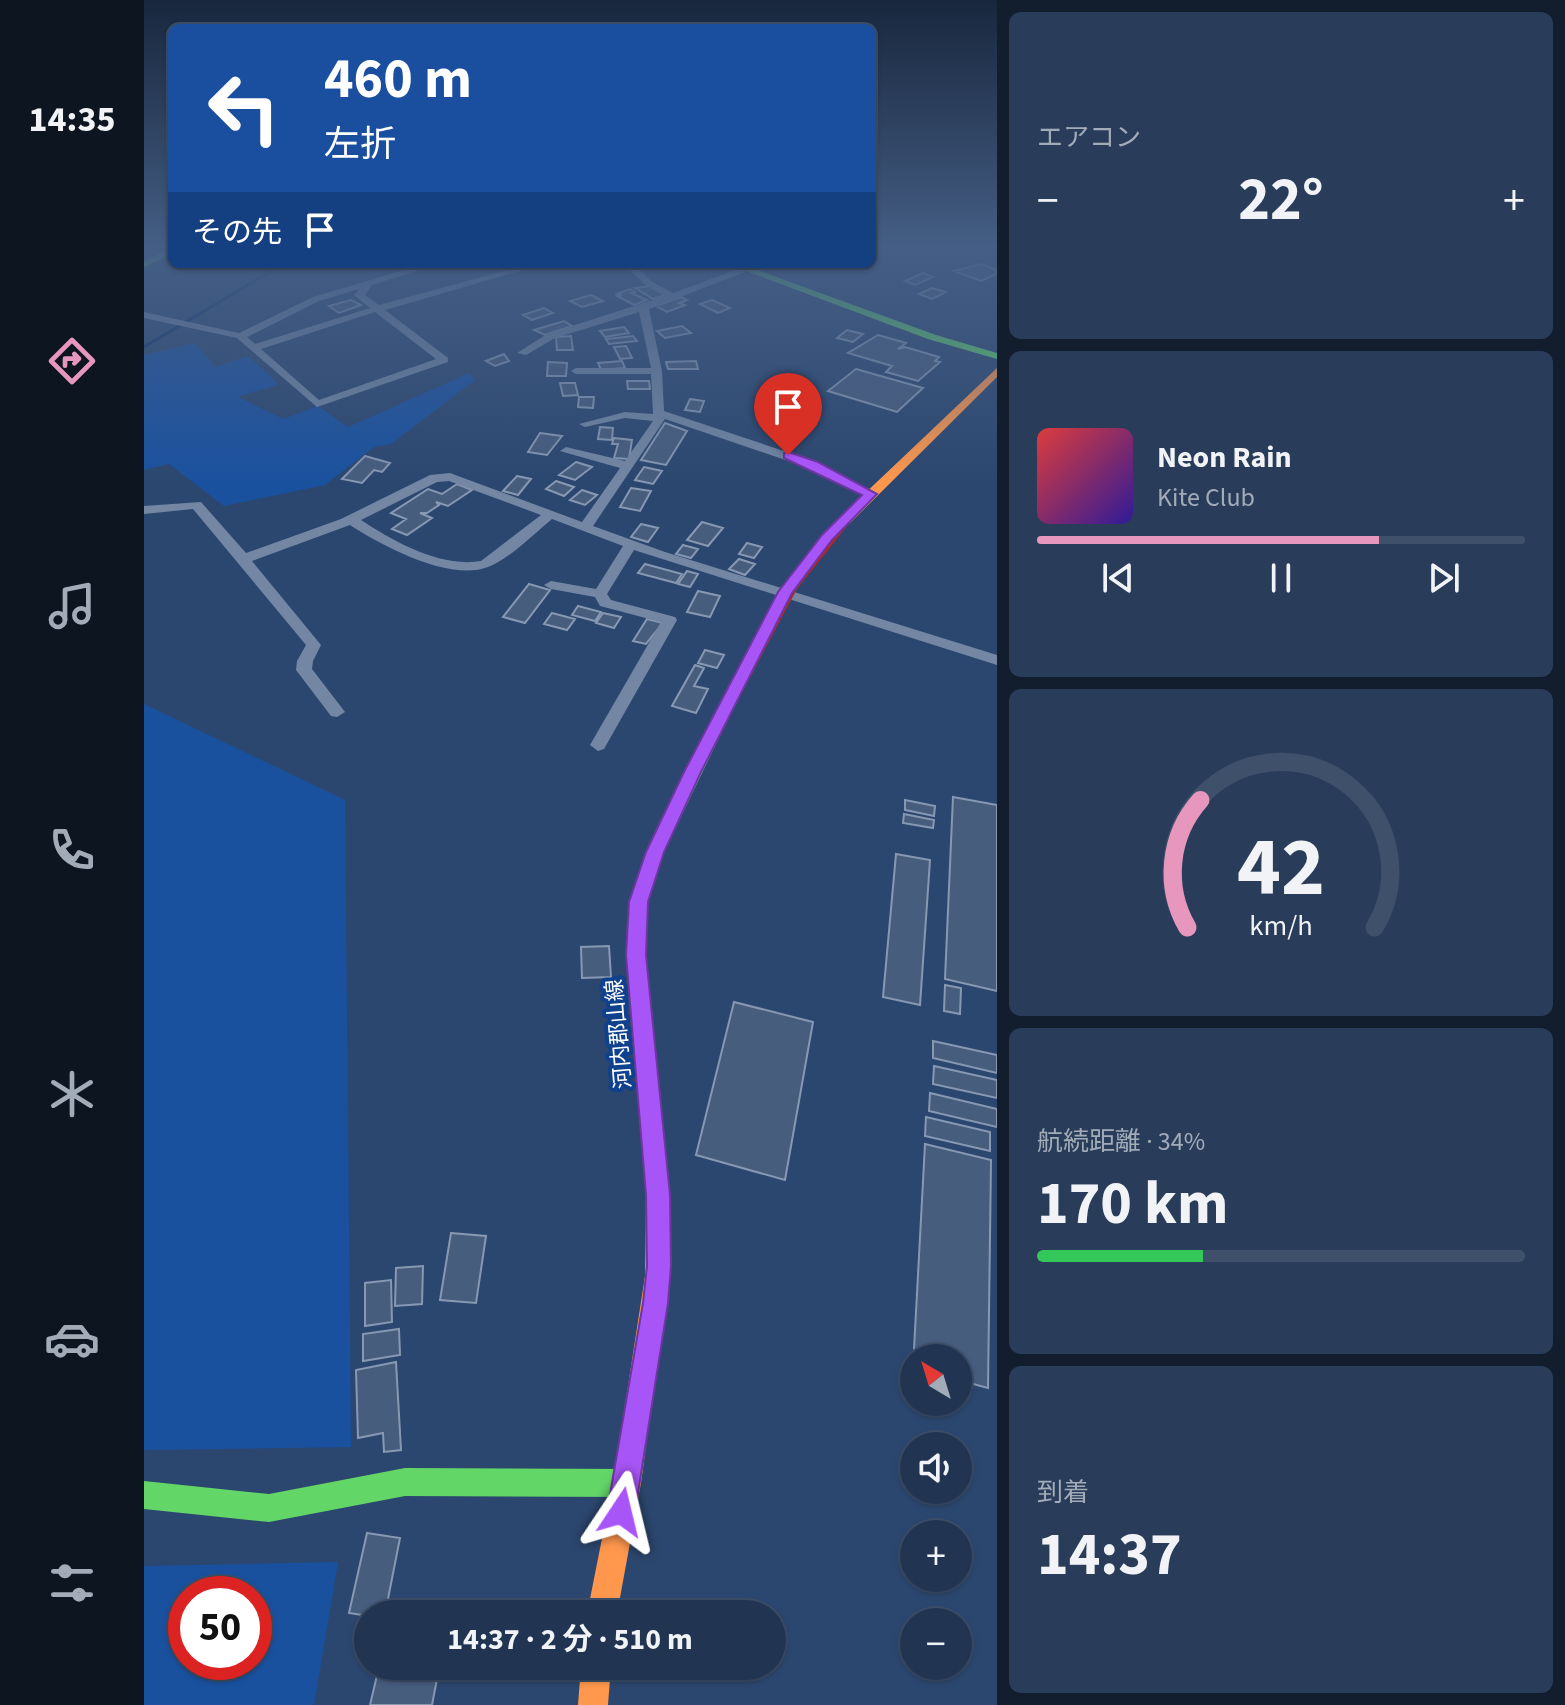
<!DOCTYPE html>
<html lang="ja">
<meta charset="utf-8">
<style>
:root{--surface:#213553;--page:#293d5a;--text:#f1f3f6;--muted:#a2abb8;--line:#3e506a;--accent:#e797bd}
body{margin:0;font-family:"Source Sans 3","Noto Sans JP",sans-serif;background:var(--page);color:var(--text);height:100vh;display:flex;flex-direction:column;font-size:30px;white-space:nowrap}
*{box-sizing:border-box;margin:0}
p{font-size:26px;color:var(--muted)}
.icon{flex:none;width:44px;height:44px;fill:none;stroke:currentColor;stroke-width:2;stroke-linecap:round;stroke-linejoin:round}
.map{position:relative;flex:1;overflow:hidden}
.drawer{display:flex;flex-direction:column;gap:12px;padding:12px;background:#121d2e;width:568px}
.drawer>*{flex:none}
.hud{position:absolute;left:24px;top:24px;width:708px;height:244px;border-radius:12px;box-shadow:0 2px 6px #0004,0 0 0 2px var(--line);background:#1a4fa0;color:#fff;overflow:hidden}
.needle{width:52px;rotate:322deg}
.buttons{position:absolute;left:756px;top:1344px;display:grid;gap:16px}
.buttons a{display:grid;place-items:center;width:72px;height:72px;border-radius:50%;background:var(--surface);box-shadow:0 2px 6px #0004,0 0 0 2px var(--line);font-size:40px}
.speed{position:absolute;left:24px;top:1576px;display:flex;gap:16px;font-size:40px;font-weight:700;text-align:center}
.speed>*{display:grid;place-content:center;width:104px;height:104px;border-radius:50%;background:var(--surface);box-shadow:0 2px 6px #0004,0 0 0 2px var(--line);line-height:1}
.speed .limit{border:12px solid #d22;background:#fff;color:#111}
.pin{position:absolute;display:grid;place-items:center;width:68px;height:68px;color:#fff;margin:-82px -34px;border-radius:50% 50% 50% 0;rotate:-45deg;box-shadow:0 0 8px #0007}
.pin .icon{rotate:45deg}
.me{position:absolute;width:88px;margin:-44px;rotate:10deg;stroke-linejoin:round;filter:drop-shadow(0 0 6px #0008)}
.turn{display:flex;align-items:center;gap:28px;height:168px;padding:0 24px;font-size:36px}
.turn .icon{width:104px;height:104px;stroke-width:2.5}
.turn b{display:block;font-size:56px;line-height:68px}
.then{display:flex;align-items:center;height:76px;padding:0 24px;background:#0003;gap:16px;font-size:30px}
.big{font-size:60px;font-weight:700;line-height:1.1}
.drawer .widget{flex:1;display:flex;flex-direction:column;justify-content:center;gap:12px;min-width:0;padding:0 28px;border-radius:12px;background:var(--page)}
.drawer .dial{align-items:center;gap:0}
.dial svg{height:208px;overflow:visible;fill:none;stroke:var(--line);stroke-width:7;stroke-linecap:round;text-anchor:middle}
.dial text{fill:var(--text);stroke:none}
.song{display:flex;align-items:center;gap:24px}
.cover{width:96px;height:96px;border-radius:12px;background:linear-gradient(135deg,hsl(0 70% 55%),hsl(250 70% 35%))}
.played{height:8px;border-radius:4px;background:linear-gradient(90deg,var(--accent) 70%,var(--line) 70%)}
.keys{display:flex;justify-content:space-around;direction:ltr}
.heat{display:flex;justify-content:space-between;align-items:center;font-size:44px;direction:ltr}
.charge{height:12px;border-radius:6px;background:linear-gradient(90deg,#34c759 34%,var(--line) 0)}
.trip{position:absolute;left:210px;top:1600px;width:432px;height:80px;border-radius:40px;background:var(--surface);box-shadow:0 2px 6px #0004,0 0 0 2px var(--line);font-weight:700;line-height:80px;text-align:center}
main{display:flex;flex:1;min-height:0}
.tab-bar{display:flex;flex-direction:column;width:144px;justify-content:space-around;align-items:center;background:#0d1521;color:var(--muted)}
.tab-bar .icon{width:56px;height:56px}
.tab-bar .current{color:var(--accent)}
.tab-bar b{font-size:36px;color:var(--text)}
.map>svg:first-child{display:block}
.green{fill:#1a519f;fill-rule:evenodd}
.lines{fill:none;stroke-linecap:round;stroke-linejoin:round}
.stream{stroke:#0c3068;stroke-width:3}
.building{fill:#475d7e;stroke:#8798b2;stroke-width:2}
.street{fill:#7387a4;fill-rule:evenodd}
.fast{fill:#63d668;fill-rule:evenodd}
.slow{fill:#ff974d;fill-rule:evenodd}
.jam{fill:#b3261e;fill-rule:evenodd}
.route{fill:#a855f7;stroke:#6d37a1;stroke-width:2}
.labels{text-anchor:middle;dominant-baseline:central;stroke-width:8;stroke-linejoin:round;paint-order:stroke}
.street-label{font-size:22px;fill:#fff;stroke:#0f418c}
</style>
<main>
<nav class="tab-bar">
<b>14:35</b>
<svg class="icon current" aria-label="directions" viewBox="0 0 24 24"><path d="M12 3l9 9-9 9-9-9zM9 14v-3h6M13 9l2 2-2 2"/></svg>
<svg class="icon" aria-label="music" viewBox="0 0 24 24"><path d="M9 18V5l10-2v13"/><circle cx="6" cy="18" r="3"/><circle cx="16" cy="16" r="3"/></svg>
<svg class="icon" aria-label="phone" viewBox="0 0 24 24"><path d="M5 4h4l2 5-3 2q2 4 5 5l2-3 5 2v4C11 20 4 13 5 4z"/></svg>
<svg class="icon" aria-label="climate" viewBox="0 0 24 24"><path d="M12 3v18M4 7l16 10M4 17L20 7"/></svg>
<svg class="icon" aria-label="car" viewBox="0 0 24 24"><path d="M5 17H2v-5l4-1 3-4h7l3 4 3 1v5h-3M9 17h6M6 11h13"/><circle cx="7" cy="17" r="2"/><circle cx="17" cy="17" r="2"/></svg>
<svg class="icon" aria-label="filters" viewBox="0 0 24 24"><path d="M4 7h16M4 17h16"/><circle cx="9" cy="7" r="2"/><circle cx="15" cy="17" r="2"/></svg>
</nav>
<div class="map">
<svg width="853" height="1705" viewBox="0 0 853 1705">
<rect width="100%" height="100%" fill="#2c476f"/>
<path class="green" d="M51,343L72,367L104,356L135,384L94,397L139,419L174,406L204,427L325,373L331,380L247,444L230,447L181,485L80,506L25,464L0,470V355Z
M0,704L201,800L207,1447L0,1450Z
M194,1562L170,1705H0V1566ZM42,1594H110V1662H42Z"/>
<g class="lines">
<path class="stream" d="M0,347L139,264"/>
</g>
<path class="building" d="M837,264L853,270V274L837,281L810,271Z
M779,273L789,277L771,285L761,281Z
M506,286L522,295L509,299L491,288Z
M788,288L802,292L788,299L775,294Z
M486,289L491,292L487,293L503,300L490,305L473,296L476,295L473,294Z
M447,295L459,301L438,307L426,301Z
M537,297L543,300L535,303L541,305L523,312L512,306Z
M207,300L217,305L195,313L185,306Z
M568,300L586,308L574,313L556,304Z
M400,308L409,313L388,320L379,315Z
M420,321L428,326L401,335L390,330Z
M538,326L547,333L521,338L513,331Z
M480,327L485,333L461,337L456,331Z
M703,330L719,334L709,342L693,338Z
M734,335L762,343L754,349L761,347L795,357L791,361L796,362L774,381L742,372L748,366L704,353Z
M427,336L429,350H413L412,337Z
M489,336L493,341L465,344L462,339Z
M482,346L488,358L476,359L470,347Z
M360,354L365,361L351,366L342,361Z
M478,361L481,368L457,370L454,363Z
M552,361L554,369H524L522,362Z
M404,362L423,363L422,376H403Z
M712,369L779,388L753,412L684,391Z
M483,381H505L506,389H484Z
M416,383H431L434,395L419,396Z
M435,397H450L449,408L434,407Z
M546,399L560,401L556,412L541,410Z
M521,423L543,431L522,465L497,460Z
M456,427L469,428L468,440L454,439Z
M396,433L418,436L403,455L384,452Z
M470,438L488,440L485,459L470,458L474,444H468Z
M221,456L246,463L238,472L230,470L218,483L198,479Z
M432,462L448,467L431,480L415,475Z
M500,467L518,471L509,484L491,480Z
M373,476L387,479L374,495L359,491Z
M412,481L430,487L420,496L402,489Z
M313,484L328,490L304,506L292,502L295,505L283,513H276L288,518L263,535L248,529L262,519L247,513L284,489L298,494Z
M487,488L507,491L496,511L476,507Z
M438,490L453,495L441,505L426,500Z
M558,522L579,528L564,546L543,540Z
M497,524L514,528L504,542L487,537Z
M603,543L618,547L610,558L595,554Z
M539,545L554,549L547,558L532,554Z
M595,559L611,564L601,575L585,569Z
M501,564L538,574L532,583L494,573Z
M543,571L554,574L546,587L534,584Z
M385,584L406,590L381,623L359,617Z
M554,591L576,596L566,617L543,612Z
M434,606L457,612L451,621L428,615Z
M408,613L431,619L423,630L400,624Z
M459,613L477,617L470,628L452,623Z
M503,619L519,623L502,644L489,641Z
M561,650L580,655L573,668L554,663Z
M551,665L560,668L550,686L564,689L552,713L528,706Z
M809,797L853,805V991L801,979Z
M761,800L791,806L790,816L761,810Z
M760,814L790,820L789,828L759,823Z
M752,854L786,860L776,1005L739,997Z
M465,946L467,977L438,978L437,947Z
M801,985L817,988L816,1014L800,1011Z
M590,1002L669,1022L641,1180L552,1155Z
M789,1041L853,1055V1073L789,1058Z
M790,1066L853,1080V1098L789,1084Z
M786,1093L853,1109V1127L785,1111Z
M782,1117L846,1132V1151L781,1136Z
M781,1144L847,1160L844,1388L814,1380V1358H770L769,1368Z
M307,1233L342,1236L332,1303L296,1300Z
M279,1266L278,1304L251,1306L252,1268Z
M247,1280L248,1322L221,1326V1283Z
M255,1329L256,1355L219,1361V1334Z
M252,1362L257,1450L240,1452L239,1433L214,1438L212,1370Z
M223,1533L256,1538L241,1614L224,1616L205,1613Z
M235,1667L293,1679L288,1705H226Z"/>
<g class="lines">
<path class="street" d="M280,264H295L228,285L221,295L235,305L385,264H400L241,310L304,358V362L173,407L93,338L0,318V312L95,333L169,297ZM215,289L210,295L226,308L111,344L103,337L175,301ZM231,312L292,359L175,400L117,349Z
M480,264H490L507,281L529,293L608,264H622L505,309L518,371L520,411L673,462L732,494L722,497L665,468L521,419L449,526L521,552L853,655V665L490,550L463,594L467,600L531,617L533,620L460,749L454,751L446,745L517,622L456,606L451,597L407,589L400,585L407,581L452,589L479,546L408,519C391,533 364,560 344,567C306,582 238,546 206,525L108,561L177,645L169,661L168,669L201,712L193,717L187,716L152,670L153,661L162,645L49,509L0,514V506L57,502L102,553L197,519L286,475L306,473L438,522L476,468L416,451L422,447L481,461L509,421L481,418L441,427L435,424L481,412L509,414L507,374H432L427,371L432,368H507L495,312L411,338L382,355L373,353L403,334L521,296L501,285ZM305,481L397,515L337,561C296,568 249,541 217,520L293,482Z"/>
<path class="fast" d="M28,248V254L0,267V261Z
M583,264H597L792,335L853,353V359L784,339Z
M576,714L584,719L520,852L504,902L502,955L526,1195L525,1276L522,1285L513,1288L504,1285L501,1276L502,1195L482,955L486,902L502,852L568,719Z
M261,1468L483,1469L493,1473L497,1483L493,1493L483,1497L261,1496L125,1522L0,1509V1481L125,1494Z"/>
<path class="slow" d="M853,368V377L706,523H696V517Z
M513,1264L522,1267L525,1276L497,1483L473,1614H443L469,1483L501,1276L504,1267Z
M437,1666H467L464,1705H434Z"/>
<path class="jam" d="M701,516L708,520L653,589L582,723H570L568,719C606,647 641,577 696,517Z"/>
</g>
<linearGradient id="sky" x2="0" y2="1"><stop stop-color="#18273d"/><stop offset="0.51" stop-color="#455e85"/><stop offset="1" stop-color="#455e85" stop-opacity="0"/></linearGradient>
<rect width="853" height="483" fill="url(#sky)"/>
<path class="route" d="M644,452L674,462L733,494L688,540L648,593L557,772L520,852L504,902L502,955L526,1195L527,1266L524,1303L491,1512L487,1522L477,1526L467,1522L463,1512L499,1303L503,1266L502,1195L482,955L485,902L502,852L540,772L634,592L678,535L718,495L640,458V453Z"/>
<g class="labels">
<g class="street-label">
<text transform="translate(475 1034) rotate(-95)">河内郡山線</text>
</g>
</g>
</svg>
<div class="buttons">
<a><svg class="needle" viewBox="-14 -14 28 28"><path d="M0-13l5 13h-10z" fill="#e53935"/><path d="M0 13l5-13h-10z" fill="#a2abb8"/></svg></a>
<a><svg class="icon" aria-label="sound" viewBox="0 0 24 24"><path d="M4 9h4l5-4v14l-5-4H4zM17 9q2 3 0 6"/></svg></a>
<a>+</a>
<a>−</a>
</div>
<div class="speed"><div class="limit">50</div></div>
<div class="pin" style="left:644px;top:455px;background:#d93025"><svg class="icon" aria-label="arrive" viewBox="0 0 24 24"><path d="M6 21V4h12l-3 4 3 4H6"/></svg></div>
<svg class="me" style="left:477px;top:1512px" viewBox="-20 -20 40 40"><path d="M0-17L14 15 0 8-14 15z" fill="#a855f7" stroke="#fff" stroke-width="4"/></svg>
<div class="trip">14:37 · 2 分 · 510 m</div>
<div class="hud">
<div class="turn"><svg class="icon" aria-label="left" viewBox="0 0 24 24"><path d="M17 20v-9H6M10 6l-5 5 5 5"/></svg><div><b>460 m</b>左折</div></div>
<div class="then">その先<svg class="icon" aria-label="arrive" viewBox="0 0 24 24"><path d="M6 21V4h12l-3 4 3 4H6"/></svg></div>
</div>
</div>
<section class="drawer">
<div class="widget"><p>エアコン</p>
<div class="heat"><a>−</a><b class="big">22°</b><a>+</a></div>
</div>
<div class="widget">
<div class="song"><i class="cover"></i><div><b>Neon Rain</b><p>Kite Club</p></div></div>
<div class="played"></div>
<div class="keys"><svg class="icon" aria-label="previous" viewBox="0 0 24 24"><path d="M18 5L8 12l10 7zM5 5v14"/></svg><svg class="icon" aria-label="pause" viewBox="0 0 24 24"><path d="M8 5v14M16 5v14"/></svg><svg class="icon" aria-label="next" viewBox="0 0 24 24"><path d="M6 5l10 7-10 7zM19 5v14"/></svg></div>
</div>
<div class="widget dial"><svg viewBox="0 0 100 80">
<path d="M14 69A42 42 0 1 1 86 69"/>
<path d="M14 69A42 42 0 0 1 19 20" stroke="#e797bd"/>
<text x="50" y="56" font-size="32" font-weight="700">42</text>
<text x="50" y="72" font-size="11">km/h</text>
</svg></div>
<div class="widget"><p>航続距離 · 34%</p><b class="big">170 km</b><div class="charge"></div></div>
<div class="widget"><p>到着</p><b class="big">14:37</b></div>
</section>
</main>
